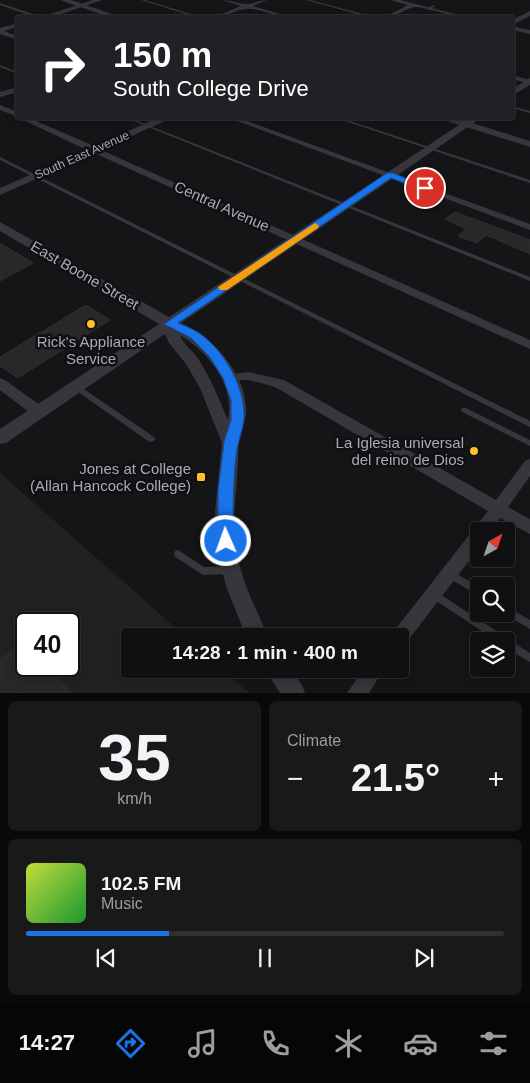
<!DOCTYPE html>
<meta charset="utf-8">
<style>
:root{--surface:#101011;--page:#19191a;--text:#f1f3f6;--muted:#9c9d9f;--line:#303031;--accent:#1a73e8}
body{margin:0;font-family:Helvetica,sans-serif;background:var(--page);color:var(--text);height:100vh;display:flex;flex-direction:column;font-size:19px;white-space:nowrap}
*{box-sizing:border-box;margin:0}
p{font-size:16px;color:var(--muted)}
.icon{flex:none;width:28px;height:28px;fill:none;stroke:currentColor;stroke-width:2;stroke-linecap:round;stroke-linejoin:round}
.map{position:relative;height:693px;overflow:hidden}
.side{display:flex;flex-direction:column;gap:8px;padding:8px;background:#090909;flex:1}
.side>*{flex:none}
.hud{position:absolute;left:15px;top:15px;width:500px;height:105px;border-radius:5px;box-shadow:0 2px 12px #0003,0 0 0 1px var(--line);background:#202124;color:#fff;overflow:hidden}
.needle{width:32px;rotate:40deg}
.controls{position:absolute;left:470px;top:522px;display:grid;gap:10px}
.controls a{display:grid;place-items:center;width:45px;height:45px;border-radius:5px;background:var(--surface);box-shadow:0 2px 12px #0003,0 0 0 1px var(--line);font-size:25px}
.speed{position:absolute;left:15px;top:612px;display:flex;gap:10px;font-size:25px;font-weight:700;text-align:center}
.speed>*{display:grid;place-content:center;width:65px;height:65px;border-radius:50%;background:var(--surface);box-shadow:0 2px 12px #0003,0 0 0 1px var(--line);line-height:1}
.speed .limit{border:2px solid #111;border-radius:8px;background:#fff;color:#111}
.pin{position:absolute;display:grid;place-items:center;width:42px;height:42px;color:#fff;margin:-21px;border:2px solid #fff;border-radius:50%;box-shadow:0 1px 5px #0007}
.me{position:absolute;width:55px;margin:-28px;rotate:358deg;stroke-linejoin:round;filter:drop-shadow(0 0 4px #0008)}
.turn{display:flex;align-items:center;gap:18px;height:105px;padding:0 15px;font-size:22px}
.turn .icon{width:65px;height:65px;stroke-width:2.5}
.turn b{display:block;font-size:35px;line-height:42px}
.big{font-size:38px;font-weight:600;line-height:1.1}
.side .tile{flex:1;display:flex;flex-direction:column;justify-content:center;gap:8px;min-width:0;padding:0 18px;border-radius:8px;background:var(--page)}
.side .dial{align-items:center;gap:0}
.dial b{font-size:65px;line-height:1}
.song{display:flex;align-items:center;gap:15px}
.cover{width:60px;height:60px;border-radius:8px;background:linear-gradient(135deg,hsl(70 70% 55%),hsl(130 70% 35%))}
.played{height:5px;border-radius:2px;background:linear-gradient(90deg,var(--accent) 30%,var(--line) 30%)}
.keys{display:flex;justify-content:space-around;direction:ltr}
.heat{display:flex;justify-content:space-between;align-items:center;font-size:28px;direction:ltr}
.side .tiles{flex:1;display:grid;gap:8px;grid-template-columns:1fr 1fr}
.tile:last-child{grid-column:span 2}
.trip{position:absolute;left:121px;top:628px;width:288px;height:50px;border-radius:5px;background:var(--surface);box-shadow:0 2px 12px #0003,0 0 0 1px var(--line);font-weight:600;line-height:50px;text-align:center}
.dock{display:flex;height:80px;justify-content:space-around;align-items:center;background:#060607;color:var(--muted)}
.dock .icon{width:35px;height:35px}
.dock .active{color:var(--accent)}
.dock b{font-size:22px;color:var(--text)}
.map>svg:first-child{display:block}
.built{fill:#212124;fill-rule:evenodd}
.building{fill:#28282b;stroke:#2f2f33}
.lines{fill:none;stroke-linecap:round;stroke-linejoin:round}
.service{fill:#36363c;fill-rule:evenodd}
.minor{fill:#36363c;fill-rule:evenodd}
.tertiary{fill:#36363c;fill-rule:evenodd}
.route{fill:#1a73e8;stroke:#114b97}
.slow{fill:#f59e0b}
.poi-dot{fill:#ffc125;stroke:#101012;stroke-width:2}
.labels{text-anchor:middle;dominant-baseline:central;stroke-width:5;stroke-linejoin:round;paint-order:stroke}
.far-street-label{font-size:12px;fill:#a6abb8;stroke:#101012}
.street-label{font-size:15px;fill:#a6abb8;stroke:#101012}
.poi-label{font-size:15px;fill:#a6abb8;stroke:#101012;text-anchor:end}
</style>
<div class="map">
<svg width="530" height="693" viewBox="0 0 530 693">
<rect width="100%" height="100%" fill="#151517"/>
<path class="built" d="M0,473L185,636H130V669H222L250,693H0ZM26,624H69V666H26Z"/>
<path class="building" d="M455,212L530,240V254L486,235L477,243L458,236L466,229L445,219Z
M0,243L33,263L0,281Z
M86,305L110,320L18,378L0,366V357Z
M26,647V666H70L57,678L72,693H0V660L12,649L17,654Z"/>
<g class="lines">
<path class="service" d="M141,0H145L204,18H198Z
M306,0H310L378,18H371Z
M0,3L42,17V18H37L0,5Z
M433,5L435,6L430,10H428V8Z
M0,65L18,72V74L0,67Z
M512,106L530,111V113L512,108Z
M126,118H130L530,277V281Z
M336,118H341L530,180V183Z
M0,157L530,421V427L0,160Z
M74,385H78L154,437L155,439L154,441L151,442L148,441L74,389L73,387Z
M462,408H466L530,440V446L462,412L461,410Z
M178,550L204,567L228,566L231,567L232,570L231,573L228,574L203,575L175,557L174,554L175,551Z
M450,570L479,587V596L447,577L446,574L447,571Z
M435,591L507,638L508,639L530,653V662L506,648V641H497L432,598L431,595L432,592Z
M506,606L530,620V629L504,614H506Z"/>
<path class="minor" d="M93,0H102L49,18H38Z
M222,0C230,0 239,4 247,4C253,4 260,0 267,0L253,6L293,18C278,18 257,7 246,9C234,10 225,18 212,18L241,6Z
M390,0H400L471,18C452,18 435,9 416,7C407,7 396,18 383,18L408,5Z
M530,11V16L512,25V20Z
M18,23V27L4,31L18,36V40L0,34V28Z
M512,26L530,30V34L512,30Z
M512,75L530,80V84L512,79Z
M18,87V92L0,97V92Z
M0,105L18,112V117L0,110Z
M19,118H29L94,146L158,118H168L167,120L101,150L530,340V349L94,153L0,195V188L87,150Z
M229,118H239L530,224V230Z
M463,122H469L530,141V147L463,126Z
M249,372L284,380L496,500L525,461L530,459V476L508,507L530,519V534L500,518L491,531H479V548L406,643L400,646V636H391L394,631L488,511L275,387L249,380L224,381L222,378L224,375Z
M0,378L5,380L44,408L46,412L44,416H34L0,390Z
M364,669H384L369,693H347Z"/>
<path class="tertiary" d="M60,0H71L124,18H112Z
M530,78V85L512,96V89Z
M439,118H453L465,121L470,118H481L181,323C212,337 244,371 246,407C247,420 241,432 239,444C238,450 238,457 238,463C237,489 232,514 235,539C238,574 254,605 268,636H246L227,589L217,552L215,511L222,443L200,388L186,364L169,343L165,334L6,443L0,444V429L159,324L0,231V222L169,317L459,125ZM180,335C208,352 235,384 228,420C219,399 211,379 199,360C193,351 183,344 180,335Z
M265,669H290L302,685L305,693H280Z"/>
</g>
<path class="route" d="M387,173H393L429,188L422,190L391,178L178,323C185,326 193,329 199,333C224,350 246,388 244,419C243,430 237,443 236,456C233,484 233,512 233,541L231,545L226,547L220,545L218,541V491L224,442L231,420V400L223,378L209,356L191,338L164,324Z"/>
<path class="slow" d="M315,223L319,226L318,228L227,290H220L218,287Z"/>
<g class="poi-dot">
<circle cx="91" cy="324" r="5"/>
<circle cx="474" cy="451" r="5"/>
<rect x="196" y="472" width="10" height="10" rx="2.5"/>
</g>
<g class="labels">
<g class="far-street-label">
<text transform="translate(82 155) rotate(-24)">South East Avenue</text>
</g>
<g class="street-label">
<text transform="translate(222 206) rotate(24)">Central Avenue</text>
<text transform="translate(85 275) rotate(30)">East Boone Street</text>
</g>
<g class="poi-label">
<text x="91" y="341" text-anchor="middle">Rick's Appliance<tspan x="91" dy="17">Service</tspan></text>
<text x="464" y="442">La Iglesia universal<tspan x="464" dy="17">del reino de Dios</tspan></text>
<text x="191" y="468">Jones at College<tspan x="191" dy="17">(Allan Hancock College)</tspan></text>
</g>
</g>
</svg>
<div class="controls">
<a><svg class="needle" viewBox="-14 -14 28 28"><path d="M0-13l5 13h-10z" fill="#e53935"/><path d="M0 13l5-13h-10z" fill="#9c9d9f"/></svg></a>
<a><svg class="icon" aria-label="search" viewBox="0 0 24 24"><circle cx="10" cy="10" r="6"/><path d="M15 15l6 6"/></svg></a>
<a><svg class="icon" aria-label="layers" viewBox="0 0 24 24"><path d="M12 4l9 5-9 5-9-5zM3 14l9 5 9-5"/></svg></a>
</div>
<div class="speed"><div class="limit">40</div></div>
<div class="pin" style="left:425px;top:188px;background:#d93025"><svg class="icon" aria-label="arrive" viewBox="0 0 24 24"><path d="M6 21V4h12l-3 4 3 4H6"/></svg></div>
<svg class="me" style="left:226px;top:541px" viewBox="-20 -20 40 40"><circle r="17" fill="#1a73e8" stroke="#fff" stroke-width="3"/><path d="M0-11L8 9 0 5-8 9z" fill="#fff"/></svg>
<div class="trip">14:28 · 1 min · 400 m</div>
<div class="hud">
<div class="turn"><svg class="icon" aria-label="right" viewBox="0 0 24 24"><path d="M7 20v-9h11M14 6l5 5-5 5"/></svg><div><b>150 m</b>South College Drive</div></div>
</div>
</div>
<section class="side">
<div class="tiles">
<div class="tile dial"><b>35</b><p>km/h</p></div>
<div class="tile"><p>Climate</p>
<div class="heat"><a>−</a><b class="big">21.5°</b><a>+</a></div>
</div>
<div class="tile">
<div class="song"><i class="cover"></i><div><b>102.5 FM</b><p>Music</p></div></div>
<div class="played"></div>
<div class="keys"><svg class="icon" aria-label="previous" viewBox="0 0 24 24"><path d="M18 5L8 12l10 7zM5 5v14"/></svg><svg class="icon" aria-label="pause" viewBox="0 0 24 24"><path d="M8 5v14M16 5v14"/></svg><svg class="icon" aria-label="next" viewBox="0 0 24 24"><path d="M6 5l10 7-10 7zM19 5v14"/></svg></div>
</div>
</div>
</section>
<nav class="dock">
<b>14:27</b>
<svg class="icon active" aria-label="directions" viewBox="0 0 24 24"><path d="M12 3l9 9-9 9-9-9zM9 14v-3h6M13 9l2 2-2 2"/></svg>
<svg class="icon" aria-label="music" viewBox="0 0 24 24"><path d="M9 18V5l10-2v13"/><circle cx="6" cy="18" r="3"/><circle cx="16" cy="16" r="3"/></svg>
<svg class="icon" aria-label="phone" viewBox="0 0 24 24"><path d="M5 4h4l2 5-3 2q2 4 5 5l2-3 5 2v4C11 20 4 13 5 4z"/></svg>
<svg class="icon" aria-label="climate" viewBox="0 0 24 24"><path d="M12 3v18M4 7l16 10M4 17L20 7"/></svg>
<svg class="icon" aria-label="car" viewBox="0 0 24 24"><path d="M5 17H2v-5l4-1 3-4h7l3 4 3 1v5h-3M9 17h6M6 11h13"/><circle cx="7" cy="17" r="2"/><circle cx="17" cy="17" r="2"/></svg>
<svg class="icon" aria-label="filters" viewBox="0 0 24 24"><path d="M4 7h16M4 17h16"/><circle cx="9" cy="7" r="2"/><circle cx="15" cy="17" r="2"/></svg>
</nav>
